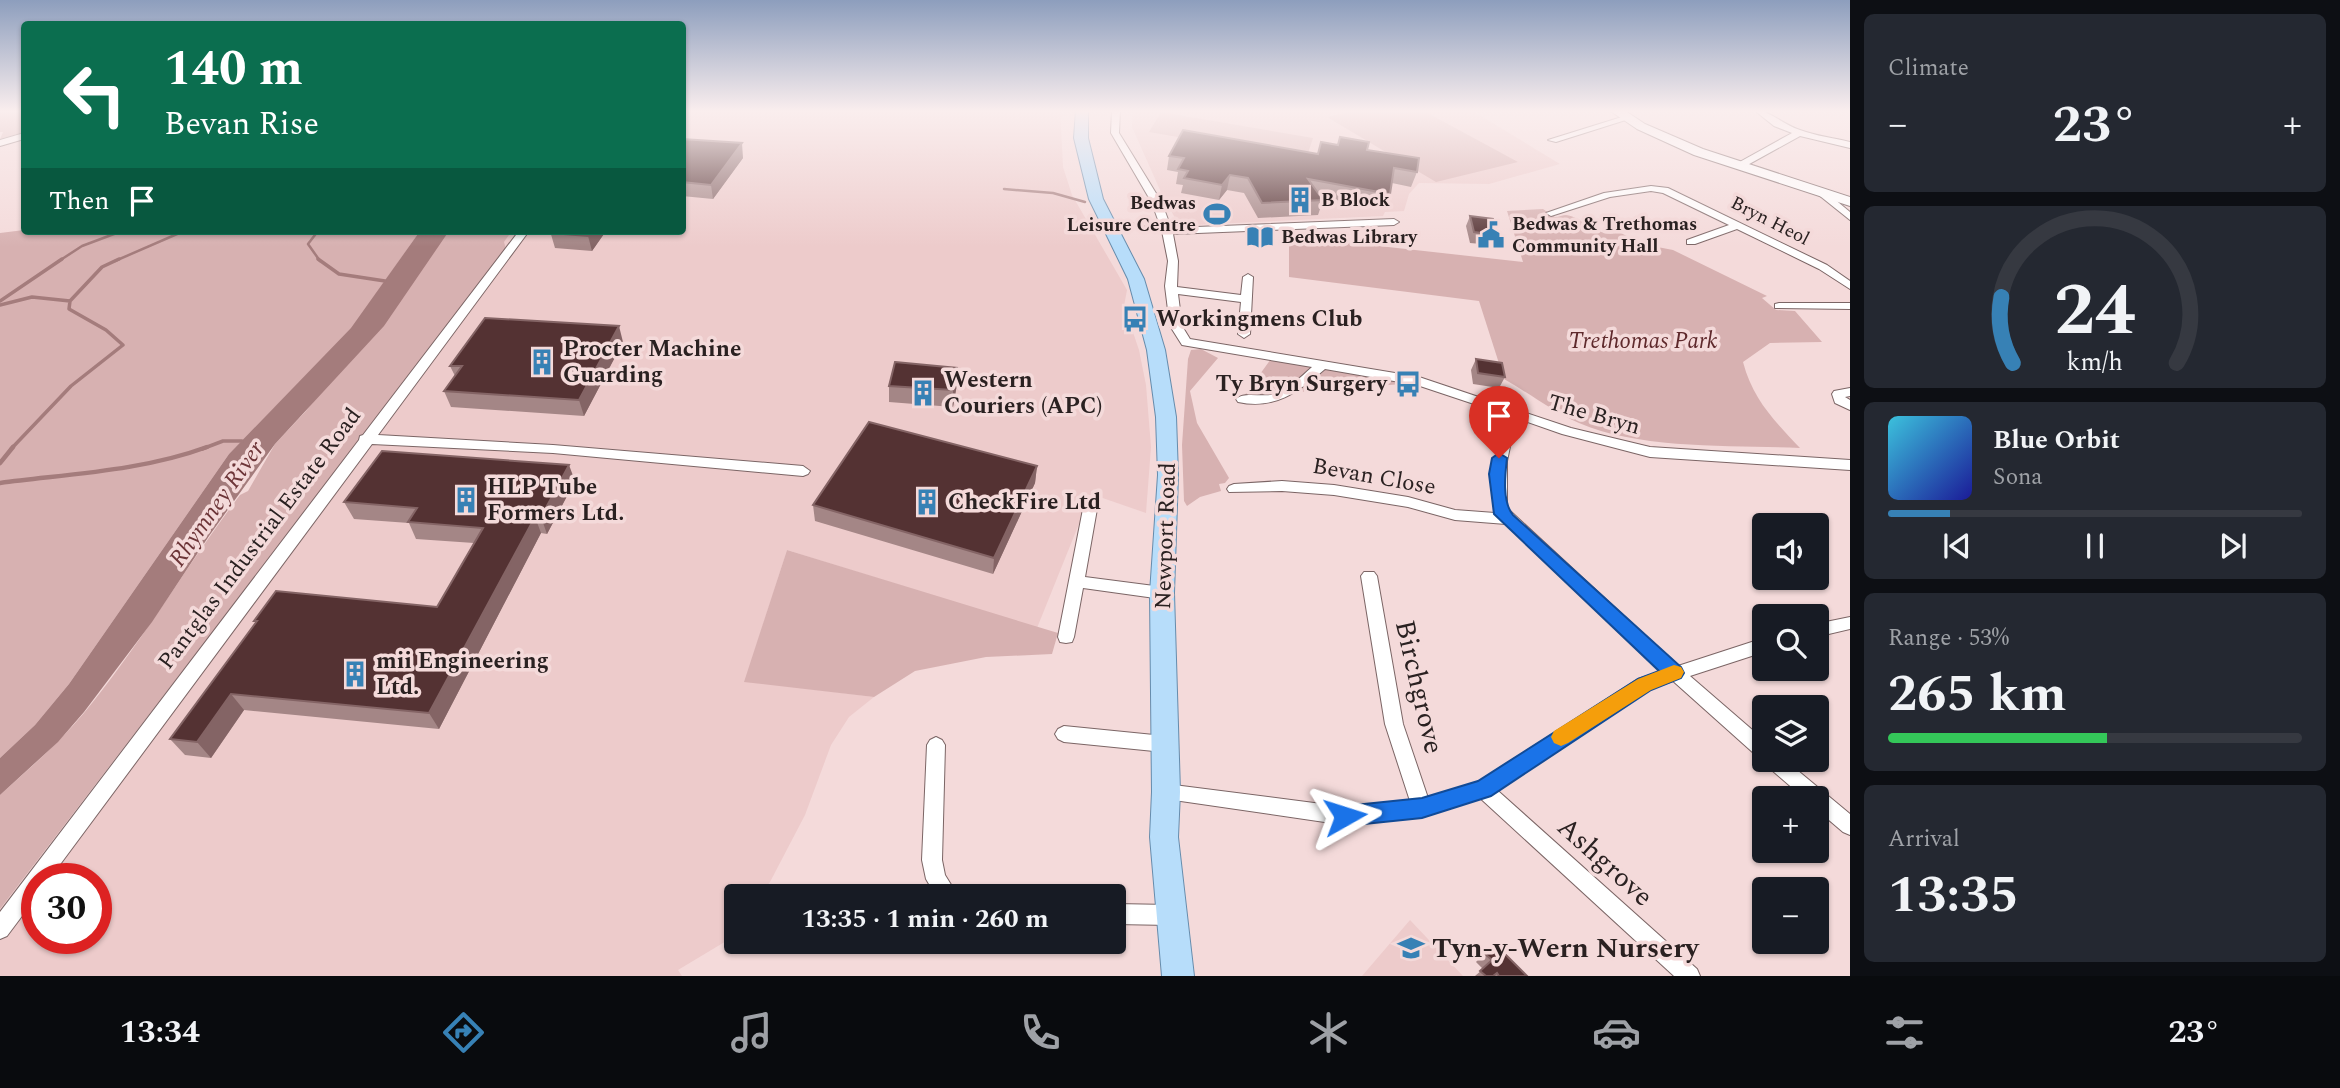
<!DOCTYPE html>
<meta charset="utf-8">
<style>
:root{--surface:#171b24;--page:#242831;--text:#f1f3f6;--muted:#9ea1a6;--line:#363941;--accent:#3781b5}
body{margin:0;font-family:Spectral,serif;background:var(--page);color:var(--text);height:100vh;display:flex;flex-direction:column;font-size:26px;white-space:nowrap}
*{box-sizing:border-box;margin:0}
p{font-size:23px;color:var(--muted)}
.icon{flex:none;width:38px;height:38px;fill:none;stroke:currentColor;stroke-width:2;stroke-linecap:round;stroke-linejoin:round}
.map{position:relative;flex:1;overflow:hidden}
.sheet{display:flex;flex-direction:column;gap:14px;padding:14px;background:#0d0f14;width:490px}
.sheet>*{flex:none}
.banner{position:absolute;left:21px;top:21px;width:665px;height:214px;border-radius:7px;box-shadow:0 2px 5px #0004;background:#0b6e4f;color:#fff;overflow:hidden}
.fabs{position:absolute;left:1752px;top:513px;display:grid;gap:14px}
.fabs a{display:grid;place-items:center;width:77px;height:77px;border-radius:7px;background:var(--surface);box-shadow:0 2px 5px #0004;font-size:35px}
.speed{position:absolute;left:21px;top:863px;display:flex;gap:14px;font-size:35px;font-weight:700;text-align:center}
.speed>*{display:grid;place-content:center;width:91px;height:91px;border-radius:50%;background:var(--surface);box-shadow:0 2px 5px #0004;line-height:1}
.speed .limit{border:10px solid #d22;background:#fff;color:#111}
.pin{position:absolute;display:grid;place-items:center;width:60px;height:60px;color:#fff;margin:-72px -30px;border-radius:50% 50% 50% 0;rotate:-45deg;box-shadow:0 0 7px #0007}
.pin .icon{rotate:45deg}
.me{position:absolute;width:77px;margin:-38px;rotate:84deg;stroke-linejoin:round;filter:drop-shadow(0 0 5px #0008)}
.turn{display:flex;align-items:center;gap:24px;height:147px;padding:0 28px;font-size:32px}
.turn .icon{width:91px;height:91px;stroke-width:2.5}
.turn b{display:block;font-size:49px;line-height:60px}
.then{display:flex;align-items:center;height:66px;padding:0 28px;background:#0003;gap:14px;font-size:26px}
.big{font-size:52px;font-weight:700;line-height:1.1}
.sheet .card{flex:1;display:flex;flex-direction:column;justify-content:center;gap:10px;min-width:0;padding:0 24px;border-radius:10px;background:var(--page)}
.sheet .dial{align-items:center;gap:0}
.dial svg{height:182px;overflow:visible;fill:none;stroke:var(--line);stroke-width:7;stroke-linecap:round;text-anchor:middle}
.dial text{fill:var(--text);stroke:none}
.song{display:flex;align-items:center;gap:21px}
.cover{width:84px;height:84px;border-radius:10px;background:linear-gradient(135deg,hsl(190 70% 55%),hsl(240 70% 35%))}
.played{height:7px;border-radius:4px;background:linear-gradient(90deg,var(--accent) 15%,var(--line) 15%)}
.keys{display:flex;justify-content:space-around;direction:ltr}
.heat{display:flex;justify-content:space-between;align-items:center;font-size:38px;direction:ltr}
.charge{height:10px;border-radius:5px;background:linear-gradient(90deg,#34c759 53%,var(--line) 0)}
.trip{position:absolute;left:724px;top:884px;width:402px;height:70px;border-radius:7px;background:var(--surface);box-shadow:0 2px 5px #0004;font-weight:700;line-height:70px;text-align:center}
.menu{display:flex;height:112px;justify-content:space-around;align-items:center;background:#090b0e;color:var(--muted)}
.menu .icon{width:49px;height:49px}
.menu .on{color:var(--accent)}
.menu b{font-size:32px;color:var(--text)}
main{display:flex;flex:1;min-height:0}
.map>svg:first-child{display:block}
.built{fill:#edcbcb;fill-rule:evenodd}
.green{fill:#d7b1b1}
.water{fill:#a47c7c}
.lines{fill:none;stroke-linecap:round;stroke-linejoin:round}
.stream-far2{stroke:#a47c7c;stroke-width:2.5}
.stream-far1{stroke:#a47c7c;stroke-width:3.5}
.stream{stroke:#a47c7c;stroke-width:4.5}
.street-casing{stroke:#7b6565;stroke-width:2}
.secondary-casing{stroke:#7b6565;stroke-width:2}
.primary-casing{stroke:#668cac;stroke-width:2}
.street{fill:#fff;fill-rule:evenodd}
.secondary{fill:#fff;fill-rule:evenodd}
.primary{fill:#b7ddfa;fill-rule:evenodd}
.wall{fill:#a48686}
.shaded-wall{fill:#846465}
.building{fill:#543233;stroke:#846465;stroke-width:2}
.route{fill:#1a73e8;stroke:#114b97;stroke-width:2}
.slow{fill:#f59e0b}
.labels{text-anchor:middle;dominant-baseline:central;stroke-width:7;stroke-linejoin:round;paint-order:stroke}
.far-poi-label{font-size:19px;font-weight:bold;fill:#2a2121;stroke:#f4dada;text-anchor:start}
.far-street-label{font-size:19px;fill:#2a2121;stroke:#f4dada}
.poi-label{font-size:23px;font-weight:bold;fill:#2a2121;stroke:#f4dada;text-anchor:start}
.park-label{font-size:23px;font-style:italic;fill:#5f292c;stroke:#f4dada}
.street-label{font-size:23px;fill:#2a2121;stroke:#f4dada}
.water-label{font-size:24px;font-style:italic;fill:#6d3538;stroke:#f4dada}
.near-street-label{font-size:28px;fill:#2a2121;stroke:#f4dada}
.near-poi-label{font-size:28px;font-weight:bold;fill:#2a2121;stroke:#f4dada;text-anchor:start}
</style>
<main>
<div class="map">
<svg width="1850" height="976" viewBox="0 0 1850 976">
<rect width="100%" height="100%" fill="#f4dada"/>
<path class="built" d="M683,110H1060L1063,167L1072,195L1127,290L1124,306L1139,350L1146,385L1151,447L1146,513L1091,494L1037,628L787,550L745,681L874,697L849,717L831,745L805,815L770,882L759,896H737V928L728,940L678,970L682,976H0V909L103,777L512,231H682ZM37,878H96V938H37Z
M1133,110H1471L1560,164L1489,184L1419,183L1409,194L1404,211L1385,212L1383,216L1193,225L1191,221H1177L1164,199L1132,127Z
M1410,920L1463,976H1362Z"/>
<path class="green" d="M0,110H24V132L0,139L3,132H0Z
M1358,110H1422L1518,162L1436,182L1327,117Z
M1161,112L1313,138L1306,159L1149,132Z
M1543,209L1555,217C1559,217 1563,215 1566,215C1583,217 1599,240 1619,232L1642,244L1673,250L1767,296L1762,298L1776,310L1795,311L1822,342L1770,343L1743,362C1753,400 1774,420 1800,448C1733,445 1641,450 1579,423C1553,412 1529,393 1504,379L1479,301L1289,277V236L1523,262L1507,211Z
M24,230L420,231L352,328L229,454L69,684L35,725L0,758V233Z
M449,231H512L504,242L506,249L0,909V795C29,769 59,743 84,713C141,644 186,566 240,495L248,491L275,444L306,411Z
M1201,349L1218,358L1190,391L1197,423L1229,478L1225,483L1219,484L1221,491L1200,497L1187,506L1184,501L1182,445L1188,359L1191,350Z
M1273,356L1409,379L1403,384L1317,390L1242,399Z
M787,550L1058,633L1052,654L986,657L915,671L874,697L744,682Z"/>
<path class="water" d="M420,231H449L384,326L275,444L209,536L152,622L84,712L58,742L0,795V758L35,725L69,684L229,454L351,328Z"/>
<g class="lines">
<path class="stream-far2" d="M1004,189L1053,193L1085,202
M1130,222L1140,227H1155
M318,231L308,244L320,261
M59,261L82,246L122,231
M115,261L184,231"/>
<path class="stream-far1" d="M318,259L339,274L385,281
M0,301L62,259
M70,301L102,267L119,259
M0,305L32,297L70,301L69,309L106,330L123,345L71,386L11,449
M202,449L223,441H242"/>
<path class="stream" d="M0,463L13,447
M0,483C68,474 142,471 207,447"/>
<g class="street-casing">
<path id="street" d="M1112,110H1120L1119,133L1162,203L1171,228L1394,219L1399,222L1394,225L1173,234L1178,261L1177,287L1241,295L1243,277L1248,274L1253,277L1250,334L1244,338L1238,334L1241,302L1178,294L1182,326L1190,339L1419,377L1571,428L1650,447L1850,460V470L1650,457L1562,434L1516,418L1507,461V508L1678,666L1764,638V652L1690,676L1764,740V759L1758,757L1673,681L1650,689L1497,790L1697,969L1700,976H1674L1480,798L1422,817L1345,825L1160,798L1157,792L1160,786L1166,784L1345,807L1410,801L1385,724L1361,576L1364,572H1374L1377,576L1403,724L1428,798L1478,782L1638,679L1662,671L1506,524L1455,520L1408,507L1334,495L1282,491L1229,492L1227,489L1229,486L1234,484L1282,481L1334,485L1408,497L1455,510L1495,513L1493,473L1504,414L1417,385L1325,369C1298,392 1275,410 1238,402L1236,399C1245,391 1262,398 1275,394C1289,389 1301,377 1312,367L1182,345L1170,326L1165,286L1168,261L1162,231L1152,203L1111,133Z
M1754,110C1769,110 1784,125 1800,130C1816,136 1834,138 1850,142V148L1800,136L1742,168H1736V164L1792,133L1774,126Z
M1625,116L1632,118L1556,142L1548,140Z
M24,133V139L0,146V140Z
M1651,186L1668,188L1827,265L1850,281V289L1819,269L1737,229L1695,244H1687V240L1729,225L1663,193L1651,191L1610,197L1551,216L1546,213L1604,193Z
M1815,188H1821L1850,212V220L1815,192Z
M519,231H529L378,435L553,445L803,466L810,471L808,474L803,476L553,453L372,444L50,878H37V896L7,936L0,939V912L359,440L360,436L363,435Z
M1779,303H1850V309L1775,308V304Z
M1850,388V396L1845,397L1850,400V410L1835,403L1832,394L1834,391Z
M1090,504L1097,509L1085,577L1162,587L1167,589L1170,593L1167,597L1162,599L1083,588L1074,637L1072,642L1066,643L1060,642L1058,637L1083,509Z
M1850,617V629L1816,637V624Z
M1064,726L1164,736L1170,739L1173,744L1170,749L1164,752L1064,742L1058,739L1055,734L1058,729Z
M936,737L942,740L945,745L942,860L945,875L958,896H936L926,879L922,860L927,745L930,740Z
M1764,760H1785L1850,814V835L1843,832L1816,809V798H1804L1767,766Z
M1115,904L1170,905L1177,908L1180,915L1177,922L1170,925L1115,924Z"/>
</g>
<g class="secondary-casing">
<path id="secondary" d="M1609,110H1624L1645,124L1703,149L1850,197V206L1694,155L1637,129Z"/>
</g>
<g class="primary-casing">
<path id="primary" d="M1076,110H1088V138L1103,199L1144,279L1165,350L1176,417L1178,475L1174,593L1180,792L1178,837L1194,976H1162L1150,837L1152,792L1150,593L1158,475L1156,417L1147,350L1128,279L1089,199L1074,138Z"/>
</g>
<use href="#street" class="street"/>
<use href="#secondary" class="secondary"/>
<use href="#primary" class="primary"/>
</g>
<path class="wall" d="M682,139L743,158L713,199L682,196Z
M1367,150L1417,172L1411,187L1392,183L1390,194L1385,209L1320,197L1323,200L1318,215L1258,218L1244,193L1227,190L1219,200L1181,193L1183,185L1176,184L1178,172L1167,170L1169,156L1318,154Z
M1470,216L1497,235L1493,245L1470,243L1466,226Z
M550,231H606L592,251L555,248Z
M623,342L584,416L451,407L444,391L455,376L450,366Z
M1476,359L1505,377L1499,388L1473,384L1471,370Z
M957,384L953,407L889,402V386Z
M1037,466L1035,483L993,574L815,521L813,505Z
M575,481L547,534L541,533L439,729L244,710L211,758L185,755L170,739L256,623L254,621L437,607L474,543L416,539L409,523L354,519L344,502Z
M1484,953L1527,976H1475L1483,969L1476,962Z"/>
<path class="shaded-wall" d="M742,143L743,158L713,199L711,185Z
M1230,175L1227,190L1219,200L1222,185Z
M591,231H606L592,251L588,236Z
M619,326L623,342L584,416L579,400Z
M957,368V384L953,407V390Z
M569,465L575,481L547,534L541,517Z
M1037,466L1035,483L993,574L994,558Z
M535,517L541,533L439,729L429,713Z
M231,694L244,710L211,758L197,742Z"/>
<path class="building" d="M1183,130L1318,154L1321,142L1338,145L1340,137L1369,142L1367,150L1419,158L1417,172L1394,168L1390,194L1308,179L1323,200L1262,203L1248,178L1230,175L1222,185L1184,178L1188,171L1178,169L1184,158L1169,156Z
M682,139L742,143L711,185L682,182Z
M1470,216L1493,219L1497,235L1474,232Z
M552,231H591L588,236L550,233Z
M485,318L619,326L579,400L444,391L462,366H450Z
M1476,359L1502,363L1505,377L1478,373Z
M895,362L957,368L953,390L889,386Z
M869,422L1037,466L994,558L813,505Z
M382,451L569,465L541,517H535L429,713L231,694L197,742L170,739L257,621H254L276,591L437,607L483,528L408,522L417,508L344,502Z
M1495,944L1527,976H1499L1497,973L1493,976H1486L1480,971L1492,960L1484,953Z"/>
<linearGradient id="sky" x2="0" y2="1"><stop stop-color="#8d9ebd"/><stop offset="0.45" stop-color="#faeeee"/><stop offset="1" stop-color="#faeeee" stop-opacity="0"/></linearGradient>
<rect width="1850" height="247" fill="url(#sky)"/>
<path class="route" d="M1499,453L1507,458C1505,475 1502,502 1513,515L1681,667L1684,673L1681,678L1651,690L1491,796L1422,818L1345,826L1337,823L1334,816L1337,809L1345,806L1422,798L1478,781L1638,679L1659,671L1494,514L1489,474L1492,458Z"/>
<path class="slow" d="M1674,665L1681,667L1684,672L1681,678L1651,690L1568,743L1561,746L1554,743L1551,737L1554,731L1638,679Z"/>
<defs>
<g id="building-bare" transform="scale(2.1)"><path d="M-4-6H4V6H1V3H-1V6H-4ZM-2.5-4.3h1.7v1.8h-1.7ZM.8-4.3h1.7v1.8H.8ZM-2.5-1h1.7V.8h-1.7ZM.8-1h1.7V.8H.8Z" fill="#3781b5" stroke="#f4dada" stroke-width="2.5" paint-order="stroke"/></g>
<g id="stadium-bare" transform="scale(2.1)"><path d="M0-5a6.5 5 0 1 0 0 10a6.5 5 0 1 0 0-10ZM-3.5-1.8h7v3.6h-7Z" fill="#3781b5" stroke="#f4dada" stroke-width="2.5" paint-order="stroke"/></g>
<g id="civic-bare" transform="scale(2.1)"><path d="M-.6-6.5H3V-4.5H.6V-3L4-1V1h2V6H-6V1h2V-1L-.6-3ZM-1.2 2.5V6h2.4V2.5Z" fill="#3781b5" stroke="#f4dada" stroke-width="2.5" paint-order="stroke"/></g>
<g id="library-bare" transform="scale(2.1)"><path d="M-6-4Q-3-5.5-.7-3.5V5Q-3 3-6 4ZM6-4Q3-5.5 .7-3.5V5Q3 3 6 4Z" fill="#3781b5" stroke="#f4dada" stroke-width="2.5" paint-order="stroke"/></g>
<g id="bus-bare" transform="scale(2.1)"><path d="M-5-6H5V4H4V6H2V4H-2V6H-4V4H-5ZM-3.5-4V0h7V-4ZM-3.5 1.2v1.5H-2V1.2ZM2 1.2v1.5H3.5V1.2Z" fill="#3781b5" stroke="#f4dada" stroke-width="2.5" paint-order="stroke"/></g>
<g id="school-bare" transform="scale(2.1)"><path d="M0-5L7-2L0 1L-7-2ZM-4 1L0 2.5L4 1V4Q0 6-4 4Z" fill="#3781b5" stroke="#f4dada" stroke-width="2.5" paint-order="stroke"/></g>
</defs>
<g fill-rule="evenodd">
<use href="#building-bare" x="1300" y="200"/>
<use href="#stadium-bare" x="1217" y="214"/>
<use href="#civic-bare" x="1491" y="235"/>
<use href="#library-bare" x="1260" y="237"/>
<use href="#bus-bare" x="1135" y="319"/>
<use href="#building-bare" x="542" y="362"/>
<use href="#bus-bare" x="1408" y="384"/>
<use href="#building-bare" x="923" y="393"/>
<use href="#building-bare" x="466" y="500"/>
<use href="#building-bare" x="927" y="502"/>
<use href="#building-bare" x="355" y="674"/>
<use href="#school-bare" x="1411" y="948"/>
</g>
<g class="labels">
<g class="far-poi-label">
<text x="1321" y="200">B Block</text>
<text x="1196" y="203" text-anchor="end">Bedwas<tspan x="1196" dy="22">Leisure Centre</tspan></text>
<text x="1512" y="224">Bedwas &amp; Trethomas<tspan x="1512" dy="22">Community Hall</tspan></text>
<text x="1281" y="237">Bedwas Library</text>
</g>
<g class="far-street-label">
<text transform="translate(1770 221) rotate(27)">Bryn Heol</text>
</g>
<g class="poi-label">
<text x="1156" y="319">Workingmens Club</text>
<text x="563" y="349">Procter Machine<tspan x="563" dy="26">Guarding</tspan></text>
<text x="944" y="380">Western<tspan x="944" dy="26">Couriers (APC)</tspan></text>
<text x="1387" y="384" text-anchor="end">Ty Bryn Surgery</text>
<text x="487" y="487">HLP Tube<tspan x="487" dy="26">Formers Ltd.</tspan></text>
<text x="948" y="502">CheckFire Ltd</text>
<text x="376" y="661">mii Engineering<tspan x="376" dy="26">Ltd.</tspan></text>
</g>
<g class="park-label">
<text x="1643" y="341">Trethomas Park</text>
</g>
<g class="street-label">
<text transform="translate(1594 415) rotate(16)">The Bryn</text>
<text transform="translate(1374 477) rotate(10)">Bevan Close</text>
<text transform="translate(1166 536) rotate(-88)">Newport Road</text>
<text transform="translate(260 539) rotate(-53)">Pantglas Industrial Estate Road</text>
</g>
<g class="water-label">
<text transform="translate(217 504) rotate(-55)">Rhymney River</text>
</g>
<g class="near-street-label">
<text transform="translate(1419 687) rotate(77)">Birchgrove</text>
<text transform="translate(1605 862) rotate(42)">Ashgrove</text>
</g>
<g class="near-poi-label">
<text x="1432" y="948">Tyn-y-Wern Nursery</text>
</g>
</g>
</svg>
<div class="fabs">
<a><svg class="icon" aria-label="sound" viewBox="0 0 24 24"><path d="M4 9h4l5-4v14l-5-4H4zM17 9q2 3 0 6"/></svg></a>
<a><svg class="icon" aria-label="search" viewBox="0 0 24 24"><circle cx="10" cy="10" r="6"/><path d="M15 15l6 6"/></svg></a>
<a><svg class="icon" aria-label="layers" viewBox="0 0 24 24"><path d="M12 4l9 5-9 5-9-5zM3 14l9 5 9-5"/></svg></a>
<a>+</a>
<a>−</a>
</div>
<div class="speed"><div class="limit">30</div></div>
<div class="pin" style="left:1499px;top:458px;background:#d93025"><svg class="icon" aria-label="arrive" viewBox="0 0 24 24"><path d="M6 21V4h12l-3 4 3 4H6"/></svg></div>
<svg class="me" style="left:1345px;top:816px" viewBox="-20 -20 40 40"><path d="M0-17L14 15 0 8-14 15z" fill="#1a73e8" stroke="#fff" stroke-width="4"/></svg>
<div class="trip">13:35 · 1 min · 260 m</div>
<div class="banner">
<div class="turn"><svg class="icon" aria-label="left" viewBox="0 0 24 24"><path d="M17 20v-9H6M10 6l-5 5 5 5"/></svg><div><b>140 m</b>Bevan Rise</div></div>
<div class="then">Then<svg class="icon" aria-label="arrive" viewBox="0 0 24 24"><path d="M6 21V4h12l-3 4 3 4H6"/></svg></div>
</div>
</div>
<section class="sheet">
<div class="card"><p>Climate</p>
<div class="heat"><a>−</a><b class="big">23°</b><a>+</a></div>
</div>
<div class="card dial"><svg viewBox="0 0 100 80">
<path d="M14 69A42 42 0 1 1 86 69"/>
<path d="M14 69A42 42 0 0 1 9 40" stroke="#3781b5"/>
<text x="50" y="56" font-size="32" font-weight="700">24</text>
<text x="50" y="72" font-size="11">km/h</text>
</svg></div>
<div class="card">
<div class="song"><i class="cover"></i><div><b>Blue Orbit</b><p>Sona</p></div></div>
<div class="played"></div>
<div class="keys"><svg class="icon" aria-label="previous" viewBox="0 0 24 24"><path d="M18 5L8 12l10 7zM5 5v14"/></svg><svg class="icon" aria-label="pause" viewBox="0 0 24 24"><path d="M8 5v14M16 5v14"/></svg><svg class="icon" aria-label="next" viewBox="0 0 24 24"><path d="M6 5l10 7-10 7zM19 5v14"/></svg></div>
</div>
<div class="card"><p>Range · 53%</p><b class="big">265 km</b><div class="charge"></div></div>
<div class="card"><p>Arrival</p><b class="big">13:35</b></div>
</section>
</main>
<nav class="menu">
<b>13:34</b>
<svg class="icon on" aria-label="directions" viewBox="0 0 24 24"><path d="M12 3l9 9-9 9-9-9zM9 14v-3h6M13 9l2 2-2 2"/></svg>
<svg class="icon" aria-label="music" viewBox="0 0 24 24"><path d="M9 18V5l10-2v13"/><circle cx="6" cy="18" r="3"/><circle cx="16" cy="16" r="3"/></svg>
<svg class="icon" aria-label="phone" viewBox="0 0 24 24"><path d="M5 4h4l2 5-3 2q2 4 5 5l2-3 5 2v4C11 20 4 13 5 4z"/></svg>
<svg class="icon" aria-label="climate" viewBox="0 0 24 24"><path d="M12 3v18M4 7l16 10M4 17L20 7"/></svg>
<svg class="icon" aria-label="car" viewBox="0 0 24 24"><path d="M5 17H2v-5l4-1 3-4h7l3 4 3 1v5h-3M9 17h6M6 11h13"/><circle cx="7" cy="17" r="2"/><circle cx="17" cy="17" r="2"/></svg>
<svg class="icon" aria-label="filters" viewBox="0 0 24 24"><path d="M4 7h16M4 17h16"/><circle cx="9" cy="7" r="2"/><circle cx="15" cy="17" r="2"/></svg>
<b>23°</b>
</nav>
